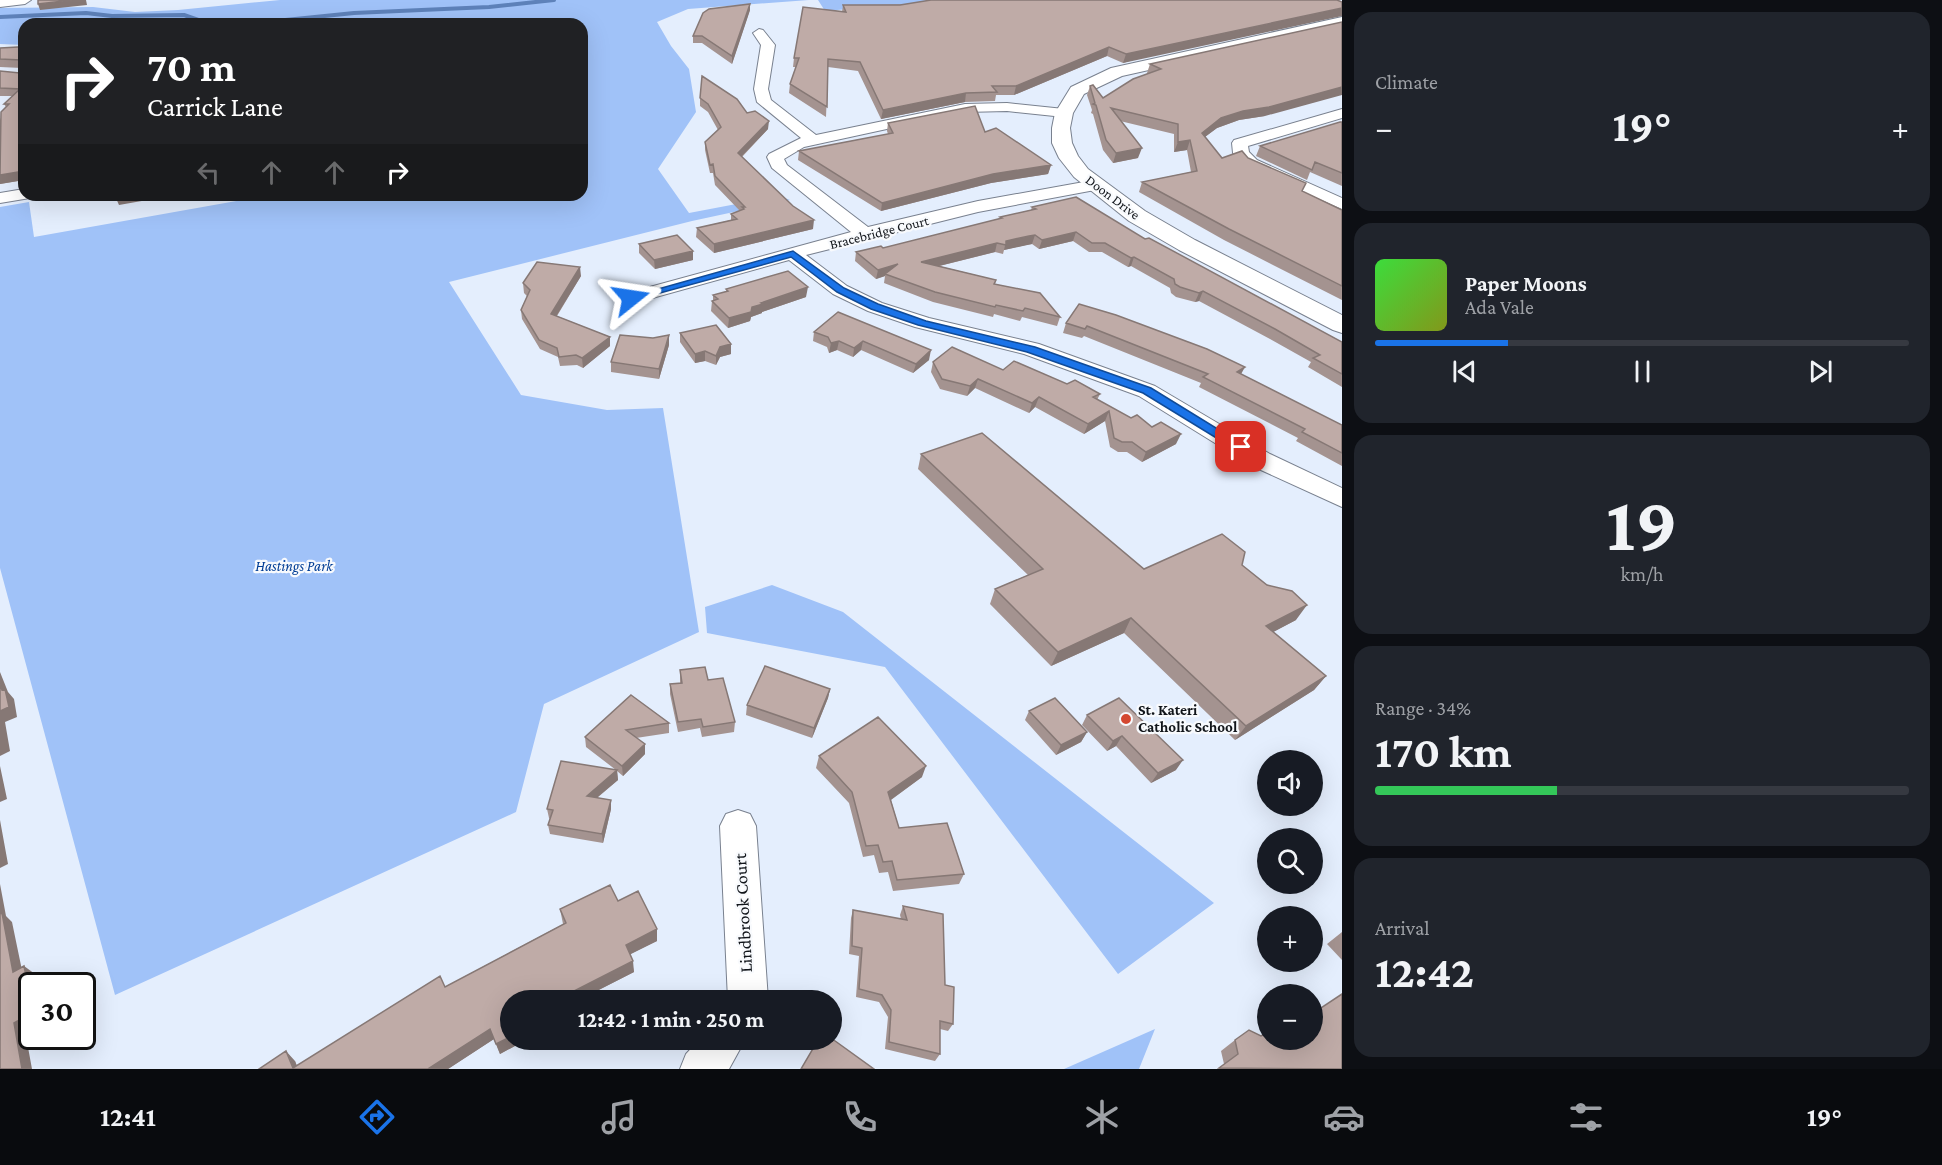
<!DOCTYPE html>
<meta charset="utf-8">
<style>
:root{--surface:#171b24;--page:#20242c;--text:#f1f3f6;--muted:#9ea1a6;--line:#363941;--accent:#1a73e8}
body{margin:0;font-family:"Crimson Pro",serif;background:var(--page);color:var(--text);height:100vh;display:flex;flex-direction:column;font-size:22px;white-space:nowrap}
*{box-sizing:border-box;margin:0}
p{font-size:20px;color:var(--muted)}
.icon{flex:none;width:33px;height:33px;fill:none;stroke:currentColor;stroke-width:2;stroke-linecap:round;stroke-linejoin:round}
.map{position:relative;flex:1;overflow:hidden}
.details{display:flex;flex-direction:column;gap:12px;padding:12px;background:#0d0f14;width:600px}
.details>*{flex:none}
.top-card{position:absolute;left:18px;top:18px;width:570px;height:183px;border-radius:18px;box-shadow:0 6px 24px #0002;background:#202124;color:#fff;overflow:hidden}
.fabs{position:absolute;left:1257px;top:750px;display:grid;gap:12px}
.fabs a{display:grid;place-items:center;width:66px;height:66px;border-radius:50%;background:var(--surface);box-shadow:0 6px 24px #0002;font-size:30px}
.speed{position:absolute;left:18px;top:972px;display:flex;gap:12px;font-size:30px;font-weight:700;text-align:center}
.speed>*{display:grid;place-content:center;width:78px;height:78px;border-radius:50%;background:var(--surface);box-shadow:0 6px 24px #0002;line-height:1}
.speed .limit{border:3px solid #111;border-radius:9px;background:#fff;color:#111}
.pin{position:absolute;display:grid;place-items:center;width:51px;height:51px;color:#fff;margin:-26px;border-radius:12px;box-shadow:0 3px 9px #0006}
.me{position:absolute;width:66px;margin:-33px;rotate:75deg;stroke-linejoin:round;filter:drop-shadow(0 0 4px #0008)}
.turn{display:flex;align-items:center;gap:21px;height:126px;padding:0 30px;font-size:27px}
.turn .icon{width:78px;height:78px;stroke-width:2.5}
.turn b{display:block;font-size:42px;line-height:51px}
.lanes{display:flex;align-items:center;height:57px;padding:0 30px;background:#0003;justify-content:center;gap:30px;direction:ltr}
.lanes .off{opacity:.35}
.big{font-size:45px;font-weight:700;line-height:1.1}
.details .tile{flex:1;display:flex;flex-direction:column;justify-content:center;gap:9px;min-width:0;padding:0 21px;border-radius:18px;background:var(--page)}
.details .dial{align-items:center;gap:0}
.dial b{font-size:78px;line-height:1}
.song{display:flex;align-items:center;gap:18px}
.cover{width:72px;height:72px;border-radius:9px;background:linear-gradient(135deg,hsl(120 70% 55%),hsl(70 70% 35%))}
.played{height:6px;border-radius:3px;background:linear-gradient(90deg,var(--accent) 25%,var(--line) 25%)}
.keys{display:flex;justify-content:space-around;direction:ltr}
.heat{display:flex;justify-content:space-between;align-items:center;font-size:33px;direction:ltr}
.charge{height:9px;border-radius:4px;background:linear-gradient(90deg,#34c759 34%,var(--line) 0)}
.trip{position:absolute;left:500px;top:990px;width:342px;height:60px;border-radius:30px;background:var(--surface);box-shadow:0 6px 24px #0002;font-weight:700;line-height:60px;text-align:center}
.tab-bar{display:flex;height:96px;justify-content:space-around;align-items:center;background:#090b0e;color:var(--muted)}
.tab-bar .icon{width:42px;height:42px}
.tab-bar .selected{color:var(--accent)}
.tab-bar b{font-size:27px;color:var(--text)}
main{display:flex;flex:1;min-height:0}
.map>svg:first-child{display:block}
.green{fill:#a0c2f8}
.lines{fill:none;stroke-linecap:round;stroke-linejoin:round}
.stream{stroke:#5e82ba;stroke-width:4}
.street-casing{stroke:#79818f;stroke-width:2}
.secondary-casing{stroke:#79818f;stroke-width:2}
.street{fill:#fff;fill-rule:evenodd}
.secondary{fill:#fff;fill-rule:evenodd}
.wall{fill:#a49390}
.shaded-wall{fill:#867875}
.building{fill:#bfaba7;stroke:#867875;stroke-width:1.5}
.route{fill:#1a73e8;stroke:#114b97;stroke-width:1.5}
.poi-dot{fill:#d44831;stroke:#f8fafd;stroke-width:2}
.labels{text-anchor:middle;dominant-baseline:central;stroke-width:4.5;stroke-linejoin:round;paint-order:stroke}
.far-street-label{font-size:14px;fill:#11151a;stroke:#f8fafd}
.park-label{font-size:15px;font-style:italic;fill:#003d95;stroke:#f8fafd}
.poi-label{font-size:15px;font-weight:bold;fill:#11151a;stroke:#f8fafd;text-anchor:start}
.near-street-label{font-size:18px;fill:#11151a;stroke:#f8fafd}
</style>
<main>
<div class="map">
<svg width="1342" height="1069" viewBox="0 0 1342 1069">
<rect width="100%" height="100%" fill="#e4eefd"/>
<path class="green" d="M280,0H809L688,9L657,22L671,46L689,69L696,112L658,169L689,213L779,196L790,200L692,221L449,282L521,395L607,410L663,408L699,632L544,704L516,812L115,995L0,568V207L29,202L34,237L259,197L582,195V24H24V45L0,44V8L93,7L135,12L178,10Z
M818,0H938L911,4L825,11Z
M772,585L843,612L1214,903L1118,974L885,667L707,633L705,607Z
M1155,1029L1139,1069H1064Z"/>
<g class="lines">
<path class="stream" d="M0,17L86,13L112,16L184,15L204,22L256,23L354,13L489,7L554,0"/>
<g class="street-casing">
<path id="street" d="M0,0H31L25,4L0,7Z
M759,29L763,30L775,45L768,89L771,100L816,135L965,104L1007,103L1064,109L1071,113L1064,117L1007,111L965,112L804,147L784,159L787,165L868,227L978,201L1095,180L1101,181L1104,185L1101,189L1095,190L978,212L806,255L847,286L882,303L929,318L1039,344L1155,386L1270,454L1342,488V507L1252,466L1139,396L1024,354L915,327L868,311L833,294L789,260L638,302H624L621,298L624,294L851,232L772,168L767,157L769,154L801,138L757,102L754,89L761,45L753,33Z
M1342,109V118L1248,146L1249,152L1257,160L1342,198V209L1245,166L1233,153L1232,143L1234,140Z
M24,189V195H32L30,198L0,203V193Z
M738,810L750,814L756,826L768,1000H728L720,826L726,814Z
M699,1040H745L729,1069H680L686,1054Z"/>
</g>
<g class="secondary-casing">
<path id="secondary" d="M1342,17V27L1122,76L1084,94L1073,113L1070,128L1072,143L1078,156L1088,169L1145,211L1195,240L1342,315V333L1333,330L1179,250L1129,221L1074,177L1059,158L1052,143V128L1055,113L1071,87L1111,68Z"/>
</g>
<use href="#street" class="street"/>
<use href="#secondary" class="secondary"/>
</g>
<path class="wall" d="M1337,0L1123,63L1107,56L1014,95H996L995,101L965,102L881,119L858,71L828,67L826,117L789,93L790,84L796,67H793L794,58L842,12L843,5Z
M750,4V10L732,64L702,43H693V36Z
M24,47V180L0,184V120L6,107L4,104L13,96H0V71L20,73L22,68L0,67V48Z
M1150,64L1265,116L1239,120L1217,128L1205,137L1222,158H1248L1302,191L1342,210V300L1224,240L1139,192L1142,182L1191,172L1187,150L1174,152V134L1120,121L1138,158L1113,163L1103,150L1093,114L1091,113L1092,110L1087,95L1090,86L1103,98L1148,73H1147Z
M700,98L747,113L768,129L742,157L813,229L714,253L696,237L697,228L731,220V214L740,211L715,185L713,173H710L705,150V142L718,130L708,112L700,106Z
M1342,122V186L1310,172L1307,180L1256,156L1260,146Z
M888,123L985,132L1051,165L1048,174L991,183L881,211L798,160L799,151L888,134L887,131Z
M1032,207L1145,239L1342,342V387L1308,367L1311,362L1270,339L1199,301L1195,302L1176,297L1171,293L1170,288L1131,266L1128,267L1102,252H1089L1073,241L1039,249L1032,244L1026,245L1004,250L1003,254L995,252L939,266L996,280L995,284L1060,317L1057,326L1022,317L1020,321L994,314L993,317L933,302L884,283L885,276L876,279L855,261L856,252L883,248L999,219L1000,217L1031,210Z
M639,244L693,260L655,269L639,253Z
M581,276L557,316L610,337V346L583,368L577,365L560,366L558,357L540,349L522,319L521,310L527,296L524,293L523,283Z
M726,289L806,297L762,312V313L751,317L750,321L728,328L711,311L712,301H713V295L726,292Z
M1079,304L1241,374L1342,425V466L1296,441L1298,438L1199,387L1201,383L1084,336L1082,338L1063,333L1066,323Z
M838,312L929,360L913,373L861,350L853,357L837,350L829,353L827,347L813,341L814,332Z
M680,333L731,354L720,357L716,365L705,361L695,363L680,342Z
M669,345L659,379L611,372V362Z
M933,362L1003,370L1067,384L1100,394L1097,400L1131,418L1152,427L1176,444L1142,462L1127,452H1118L1110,447L1105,421L1084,434L1035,407L1029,413L975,388L967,396L940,389L931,372Z
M921,454L1144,569L1242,565L1296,620L1273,632L1326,676L1314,690L1235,740L1124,633L1051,666L990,604L995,589L1028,575L918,469Z
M680,670L708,680L735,722L734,732L702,737L700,728L678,732L670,694V684L680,683Z
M830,689L828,698L812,738L746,715L747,705Z
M631,695L669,723V733L636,738L645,754L623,776L617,771L618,780L597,798L611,809L603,843L550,834L548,825L550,819L549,818L547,809L616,770L586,747L585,737Z
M1029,711L1087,732L1081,742L1056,755L1025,720Z
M1087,715L1176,770L1151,783L1116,746L1107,751L1082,725Z
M819,756L922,777L891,800L899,828L964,874L959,884L893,891L888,872L879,873L874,855L863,857L849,803L816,768Z
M618,901L657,941L630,954L634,972L579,1000H510V1040H526L500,1054L494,1039L448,1069H259L295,1061L297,1066L563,924L560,909Z
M903,906L945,985L953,1024L948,1031L940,1029V1054L935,1061L885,1049L888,1017L879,1002L856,997L859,956L849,954L851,918L853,910L901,919L900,915Z
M1342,932V960L1327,944Z
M1261,1036L1342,1069H1218L1224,1064L1221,1051L1235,1040Z"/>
<path class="shaded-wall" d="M72,0H86L87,5L40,10L38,4Z
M750,4V10L732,64V56Z
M1342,8V16L1123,63L1126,54Z
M1109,47L1107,56L1014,95L1016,86Z
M1342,87V95L1265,116L1239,120L1217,128L1198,142L1202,133L1221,118L1243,111Z
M966,93L965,102L881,119L883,110Z
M769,121L768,129L737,161L738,153Z
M1190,140L1187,150L1174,152L1178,142Z
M1142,148L1138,158L1113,163L1116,153Z
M1051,165L1048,174L991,183L881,211L882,203L993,174Z
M24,171V180L0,184V175Z
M122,195H152L153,199L119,205L115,196Z
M814,220L813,229L714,253V244Z
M1076,232L1073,241L1039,249L1042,240Z
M1035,235L1032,244L1004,250L1006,241Z
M997,243L995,252L919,271L921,262Z
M693,251V260L655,269L654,260Z
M1134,257L1131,266L1128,267L1131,258Z
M898,264L885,274V276L876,279L878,270Z
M580,267L581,276L552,323L551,314Z
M808,287L806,297L762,312V313L751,317L750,321L728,328L729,318L761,303Z
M1203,291L1199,301L1195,302L1199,293Z
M669,335V345L659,379V369Z
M610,337V346L583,368L582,358Z
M839,341L837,350L829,353L831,343Z
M863,341L861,350L853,357L854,348Z
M731,344V354L720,357L716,365V356L720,347Z
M931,350L929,360L913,373L916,364Z
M705,351V361L695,363V354Z
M1245,367L1240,376L1237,372Z
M978,379L975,388L967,396L970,386Z
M1039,397L1035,407L1029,413L1032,403Z
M1109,411L1105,421L1084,434L1088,424Z
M1181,434L1176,444L1142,462L1146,452Z
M1307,605L1296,620L1256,641L1266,626Z
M1131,618L1124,633L1051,666L1058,652Z
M0,672L8,692L14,699L17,717L5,722L10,751L0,756V711L2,690L0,684Z
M1326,676L1314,690L1235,740L1246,726Z
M830,689L828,698L812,738L814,728Z
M1087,732L1081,742L1056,755L1061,745Z
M1122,736L1116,746L1107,751L1113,741Z
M645,744V754L623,776L622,766Z
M1183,760L1176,770L1151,783L1158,773Z
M0,766L7,799L0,802Z
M926,766L922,777L885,804L888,792Z
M617,770L618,780L588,805L587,796Z
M611,800V809L603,843L602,834Z
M0,820L8,864L0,868Z
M0,884L6,916L12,922L24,980L13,972L0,918Z
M657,929V941L627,956L626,945Z
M633,961L634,972L579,1000H569L568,994Z
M24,966L35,974L37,986H32V1005Z
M32,1013V1027L25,1031L32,1069H22L14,1023Z
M490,1029L494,1039L448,1069H428Z
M510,1037V1040H526L500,1054L496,1044Z
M286,1051L295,1061L298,1069H294Z"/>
<path class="building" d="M38,0H72L38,4Z
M931,0H1337L1342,2V8L1126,54L1109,47L1016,86H992L997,92L966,93L883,110L860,62L828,59L827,107L790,84L799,58H794L803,7L846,12L843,5H900Z
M750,4L732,56L702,36H693L703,13L709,9Z
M1342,22V87L1269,107L1243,111L1221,118L1202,133L1222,158L1242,151L1248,158L1306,183L1302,191L1342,210V286L1229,229L1142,182L1197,171L1190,140L1178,142V124L1111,108L1142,148L1116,153L1106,140L1096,105L1093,104L1095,103L1090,86L1093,85L1103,98L1133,79L1161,69L1150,64Z
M18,47H24V171L0,175L1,112L9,104H4L20,89L0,88V71L20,73L23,63L21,60L0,59V48Z
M702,76L737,99L747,113L755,111L769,121L738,153L793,206L814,220L714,244L697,228L737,219L731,214L744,209L742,207H745L715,176L713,164L710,165L705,142L721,127L708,104L700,98Z
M975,106L985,132L996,128L1051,165L993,174L882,203L799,151L893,133L888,123Z
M1340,122H1342V173L1315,162L1312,170L1260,146Z
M1076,197L1145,239L1149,238L1342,342V374L1313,358L1320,355L1275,329L1203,291L1199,293L1180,287L1175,284L1174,279L1134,257L1131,258L1105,243H1092L1076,232L1042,240L1035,235L1029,236L1006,241V245L997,243L921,262L996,280L994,284L1040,293L1060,317L1025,308L1023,311L996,305L995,307L935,292L885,274L898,264L878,270L856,252L881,246L883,248L1002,218L1000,217L1036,209L1032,207Z
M677,235L693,251L654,260L639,244Z
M537,262L580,267L551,314L610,337L582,358L576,355L559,357L557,348L539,340L521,310L530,290L523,283Z
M788,271L808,287L761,303L763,304L752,307L751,312L729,318L712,301L718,299L713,295L728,291L726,289Z
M1079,304L1116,315L1207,349L1245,367L1237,372L1342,425V453L1302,432L1305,429L1203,377L1208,374L1087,326L1085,329L1066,323Z
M838,312L931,350L916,364L863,341L854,348L839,341L831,343L828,337L814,332Z
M716,325L731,344L720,347L716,356L705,351L695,354L680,333Z
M620,335L653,338L669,335L659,369L611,362Z
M952,347L1003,370L1014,361L1067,384L1075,380L1100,394L1093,397L1131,418L1137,415L1152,427L1161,422L1181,434L1146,452L1132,442H1122L1114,438L1109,411L1088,424L1039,397L1032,403L978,379L970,386L942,379L933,362Z
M982,433L1144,569L1222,534L1245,552L1242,565L1267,585L1292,591L1307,605L1266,626L1326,676L1246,726L1131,618L1058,652L995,589L1043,569L921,454Z
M765,666L830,689L814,728L747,705Z
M705,667L708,680L723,678L735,722L703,727L701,719L678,722L670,684L682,683L680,670Z
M0,684L2,690L5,689L9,707L0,711Z
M631,695L669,723L626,730L645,744L622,766L585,737Z
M1055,698L1087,732L1061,745L1029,711Z
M1119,698L1183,760L1158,773L1122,736L1113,741L1087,715Z
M878,717L926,766L888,792L899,828L947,823L964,874L897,880L892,861L883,862L878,845L866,846L852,792L819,756Z
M561,761L617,770L587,796L611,800L602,834L548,825L553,810L547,809Z
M610,885L618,901L638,891L657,929L626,945L633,961L568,994L571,1000H510V1037L496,1044L490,1029L428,1069H259L286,1051L293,1068L440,976L445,987L566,923L560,909Z
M903,906L943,914L945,985L954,987L953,1024L940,1021V1054L889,1042L891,1010L882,995L859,989L862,948L852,946L853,910L907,920Z
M2,913L13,972L24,966L32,1005V1013L14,1023L22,1069H0V914Z
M1342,994V1069L1219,1068L1238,1054L1235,1040L1249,1030L1261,1036L1268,1032V1040H1312V1014Z
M831,1038L874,1069H801L818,1040H831Z"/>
<path class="route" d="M793,251L844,288L878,304L926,321L1035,347L1151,388L1247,447L1241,451L1236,450L1143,393L1027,352L918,325L871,309L837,292L791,257L631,301L626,298Z"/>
<circle class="poi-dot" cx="1126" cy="719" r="6"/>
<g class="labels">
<g class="far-street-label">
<text transform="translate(1113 197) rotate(37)">Doon Drive</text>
<text transform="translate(879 232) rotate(-14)">Bracebridge Court</text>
</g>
<g class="park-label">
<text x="294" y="566">Hastings Park</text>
</g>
<g class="poi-label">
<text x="1138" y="710">St. Kateri<tspan x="1138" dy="17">Catholic School</tspan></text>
</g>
<g class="near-street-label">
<text transform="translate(743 913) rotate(-93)">Lindbrook Court</text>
</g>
</g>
</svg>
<div class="fabs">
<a><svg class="icon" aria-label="sound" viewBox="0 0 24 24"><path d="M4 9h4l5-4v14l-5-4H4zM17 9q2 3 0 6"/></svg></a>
<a><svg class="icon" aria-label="search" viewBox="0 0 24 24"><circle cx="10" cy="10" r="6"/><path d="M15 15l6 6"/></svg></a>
<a>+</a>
<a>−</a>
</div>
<div class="speed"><div class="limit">30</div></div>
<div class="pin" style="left:1241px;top:447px;background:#d93025"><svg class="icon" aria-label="arrive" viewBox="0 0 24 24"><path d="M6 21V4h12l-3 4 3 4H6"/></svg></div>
<svg class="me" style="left:631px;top:298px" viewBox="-20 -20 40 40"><path d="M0-17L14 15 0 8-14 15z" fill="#1a73e8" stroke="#fff" stroke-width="4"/></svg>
<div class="trip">12:42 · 1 min · 250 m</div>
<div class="top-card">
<div class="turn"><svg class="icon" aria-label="right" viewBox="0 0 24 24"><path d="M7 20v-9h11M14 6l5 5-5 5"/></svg><div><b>70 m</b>Carrick Lane</div></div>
<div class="lanes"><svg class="icon off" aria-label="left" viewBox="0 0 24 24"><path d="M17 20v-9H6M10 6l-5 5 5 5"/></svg><svg class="icon off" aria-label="ahead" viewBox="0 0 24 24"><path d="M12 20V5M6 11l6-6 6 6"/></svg><svg class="icon off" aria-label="ahead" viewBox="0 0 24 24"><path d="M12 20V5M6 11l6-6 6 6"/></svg><svg class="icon" aria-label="right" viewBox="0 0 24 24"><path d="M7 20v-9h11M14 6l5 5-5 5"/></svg></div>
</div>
</div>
<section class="details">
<div class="tile"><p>Climate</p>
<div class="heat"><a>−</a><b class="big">19°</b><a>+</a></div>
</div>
<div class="tile">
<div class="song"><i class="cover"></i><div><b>Paper Moons</b><p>Ada Vale</p></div></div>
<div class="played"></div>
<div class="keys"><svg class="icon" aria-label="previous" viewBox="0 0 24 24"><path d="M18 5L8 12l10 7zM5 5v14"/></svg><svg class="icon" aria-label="pause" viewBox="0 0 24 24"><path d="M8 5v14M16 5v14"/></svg><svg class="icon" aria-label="next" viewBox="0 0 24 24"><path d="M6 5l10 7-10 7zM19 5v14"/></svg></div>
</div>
<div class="tile dial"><b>19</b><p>km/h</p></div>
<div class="tile"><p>Range · 34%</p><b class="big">170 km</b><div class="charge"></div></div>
<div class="tile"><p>Arrival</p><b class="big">12:42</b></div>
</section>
</main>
<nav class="tab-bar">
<b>12:41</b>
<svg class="icon selected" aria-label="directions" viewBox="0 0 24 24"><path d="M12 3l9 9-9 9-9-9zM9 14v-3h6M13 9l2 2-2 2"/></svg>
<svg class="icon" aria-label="music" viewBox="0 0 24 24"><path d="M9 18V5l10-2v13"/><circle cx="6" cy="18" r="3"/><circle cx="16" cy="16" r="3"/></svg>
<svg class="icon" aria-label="phone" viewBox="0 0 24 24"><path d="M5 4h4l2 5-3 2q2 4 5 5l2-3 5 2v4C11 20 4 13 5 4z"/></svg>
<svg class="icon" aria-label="climate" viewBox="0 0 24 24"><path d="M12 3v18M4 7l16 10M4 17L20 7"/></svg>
<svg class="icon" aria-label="car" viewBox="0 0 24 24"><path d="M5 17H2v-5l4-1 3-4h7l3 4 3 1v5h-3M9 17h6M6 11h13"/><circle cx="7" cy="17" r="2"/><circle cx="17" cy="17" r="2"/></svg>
<svg class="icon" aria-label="filters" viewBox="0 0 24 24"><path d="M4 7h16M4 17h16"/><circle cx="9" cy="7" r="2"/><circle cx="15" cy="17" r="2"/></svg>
<b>19°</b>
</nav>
